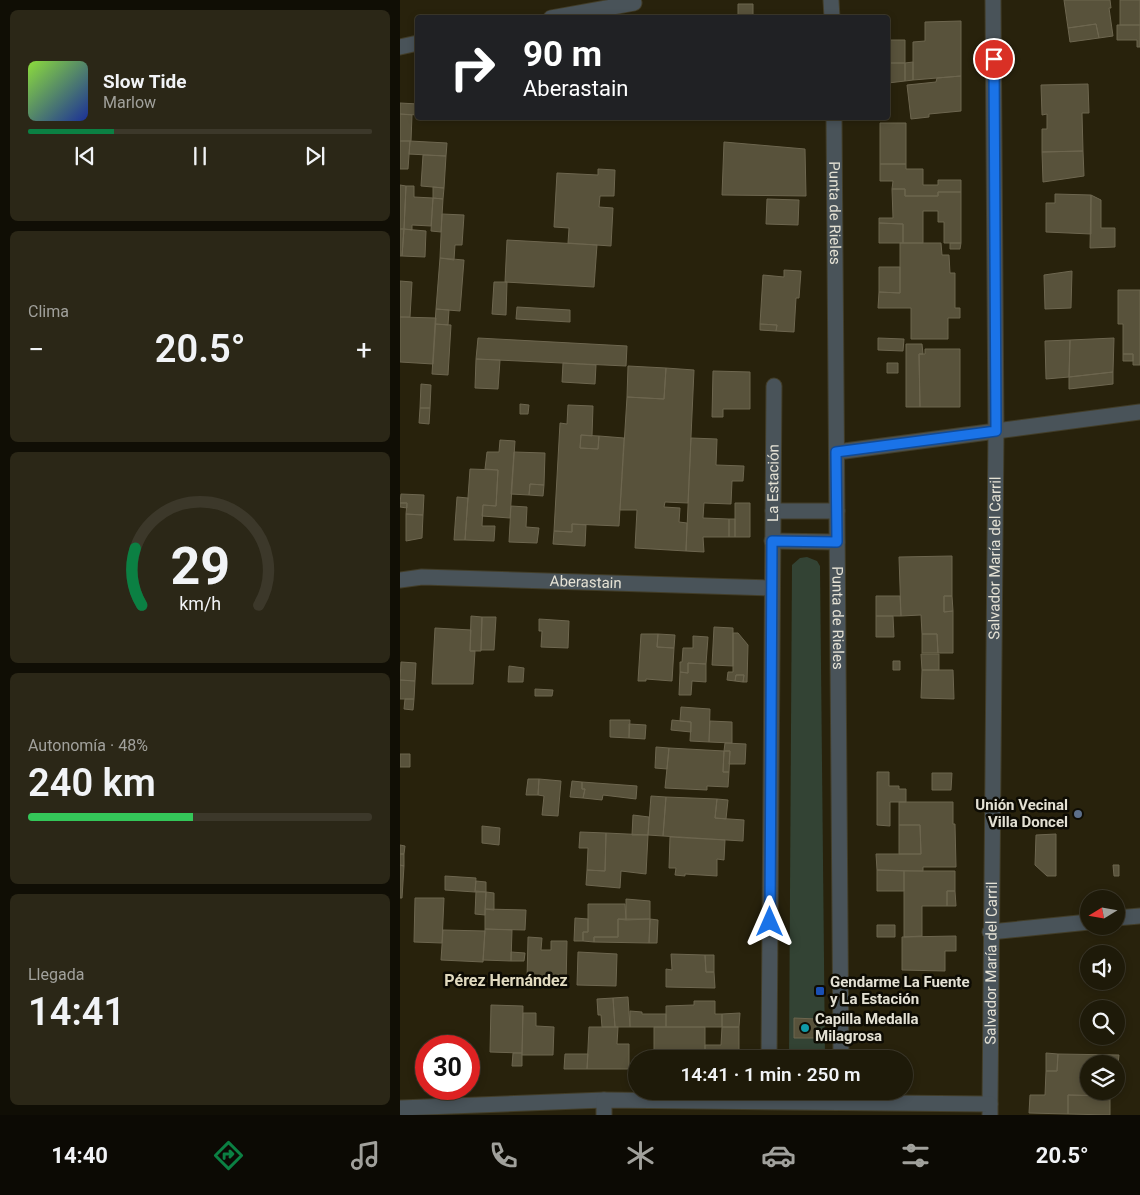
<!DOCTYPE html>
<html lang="es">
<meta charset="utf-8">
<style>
:root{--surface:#1e1a09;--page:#2b2717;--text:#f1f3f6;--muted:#a1a19c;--line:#3c382a;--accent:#0b8043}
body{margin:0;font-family:Roboto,sans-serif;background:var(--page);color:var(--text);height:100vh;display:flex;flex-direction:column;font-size:19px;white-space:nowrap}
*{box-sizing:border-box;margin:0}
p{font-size:16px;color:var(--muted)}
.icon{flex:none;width:28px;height:28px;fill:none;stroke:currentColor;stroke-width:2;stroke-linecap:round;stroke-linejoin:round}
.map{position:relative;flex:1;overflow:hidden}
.drawer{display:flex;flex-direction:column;gap:10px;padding:10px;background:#100e05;width:400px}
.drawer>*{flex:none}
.hud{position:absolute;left:15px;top:15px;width:475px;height:105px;border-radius:5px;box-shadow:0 2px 8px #0003,0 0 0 1px var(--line);background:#202124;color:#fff;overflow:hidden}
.needle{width:32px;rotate:259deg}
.fabs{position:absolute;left:680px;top:890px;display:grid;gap:10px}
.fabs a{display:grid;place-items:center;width:45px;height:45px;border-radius:50%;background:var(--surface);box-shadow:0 2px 8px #0003,0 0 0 1px var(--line);font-size:25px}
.speed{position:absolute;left:15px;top:1035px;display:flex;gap:10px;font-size:25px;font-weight:700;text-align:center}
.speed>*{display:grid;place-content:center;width:65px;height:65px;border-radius:50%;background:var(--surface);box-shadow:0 2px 8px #0003,0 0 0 1px var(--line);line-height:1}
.speed .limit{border:8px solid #d22;background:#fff;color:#111}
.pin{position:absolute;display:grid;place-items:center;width:42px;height:42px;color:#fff;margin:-21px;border:2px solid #fff;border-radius:50%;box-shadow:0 1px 5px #0007}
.me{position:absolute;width:55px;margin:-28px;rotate:0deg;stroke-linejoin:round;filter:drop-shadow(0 0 4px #0008)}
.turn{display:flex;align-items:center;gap:18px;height:105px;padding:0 25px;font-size:22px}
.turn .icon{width:65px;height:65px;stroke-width:2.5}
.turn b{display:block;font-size:35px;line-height:42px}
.big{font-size:38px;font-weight:600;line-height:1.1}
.drawer .tile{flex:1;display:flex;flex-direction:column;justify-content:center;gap:8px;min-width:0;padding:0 18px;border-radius:8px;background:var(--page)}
.drawer .dial{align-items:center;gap:0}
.dial svg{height:130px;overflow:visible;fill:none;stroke:var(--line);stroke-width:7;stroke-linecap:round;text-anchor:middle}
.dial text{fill:var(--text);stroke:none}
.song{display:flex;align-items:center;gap:15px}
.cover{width:60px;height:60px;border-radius:8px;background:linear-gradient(135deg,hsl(90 70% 55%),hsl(230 70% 35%))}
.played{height:5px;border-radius:2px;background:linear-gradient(90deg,var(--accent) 25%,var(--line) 25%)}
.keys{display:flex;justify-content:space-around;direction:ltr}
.heat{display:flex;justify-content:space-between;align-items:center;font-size:28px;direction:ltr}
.charge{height:8px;border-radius:4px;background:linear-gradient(90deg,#34c759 48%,var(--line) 0)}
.trip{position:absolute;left:228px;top:1050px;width:285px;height:50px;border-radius:25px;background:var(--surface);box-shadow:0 2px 8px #0003,0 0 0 1px var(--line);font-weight:600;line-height:50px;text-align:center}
.dock{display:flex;height:80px;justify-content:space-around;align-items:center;background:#0c0a04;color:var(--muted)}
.dock .icon{width:35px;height:35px}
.dock .active{color:var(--accent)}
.dock b{font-size:22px;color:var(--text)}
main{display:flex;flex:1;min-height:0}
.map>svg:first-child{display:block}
.green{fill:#334334}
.building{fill:#58523b;stroke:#6d664f}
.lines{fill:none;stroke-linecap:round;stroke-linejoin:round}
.minor-casing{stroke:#423d28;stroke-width:17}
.tertiary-casing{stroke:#423d28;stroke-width:17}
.minor{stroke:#495359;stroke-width:15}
.tertiary{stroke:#495359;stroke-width:15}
.route-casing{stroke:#114b97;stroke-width:12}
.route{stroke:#1a73e8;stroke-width:9}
.service-dot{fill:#5c6f8a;stroke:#0e0c04;stroke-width:2}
.transit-dot{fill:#1a4fb4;stroke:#0e0c04;stroke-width:2}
.culture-dot{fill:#0f9aa8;stroke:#0e0c04;stroke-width:2}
.labels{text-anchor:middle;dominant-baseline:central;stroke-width:5;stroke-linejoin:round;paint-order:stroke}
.street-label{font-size:15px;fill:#e4e1d4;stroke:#0e0c04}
.poi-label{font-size:15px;font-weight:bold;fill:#e4e1d4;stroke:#0e0c04;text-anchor:start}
.neighbourhood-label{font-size:16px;font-weight:bold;fill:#e2dbc0;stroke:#0e0c04}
</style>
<main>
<section class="drawer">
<div class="tile">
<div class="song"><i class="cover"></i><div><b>Slow Tide</b><p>Marlow</p></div></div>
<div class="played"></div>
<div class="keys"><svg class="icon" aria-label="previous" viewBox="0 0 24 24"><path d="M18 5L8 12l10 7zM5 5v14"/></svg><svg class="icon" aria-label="pause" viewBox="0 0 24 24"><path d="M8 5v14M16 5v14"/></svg><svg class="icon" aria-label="next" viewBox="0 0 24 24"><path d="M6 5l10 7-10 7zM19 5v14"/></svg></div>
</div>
<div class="tile"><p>Clima</p>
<div class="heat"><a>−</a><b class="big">20.5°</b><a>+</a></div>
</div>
<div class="tile dial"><svg viewBox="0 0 100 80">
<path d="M14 69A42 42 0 1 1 86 69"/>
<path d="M14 69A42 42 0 0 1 10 34" stroke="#0b8043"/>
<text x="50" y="56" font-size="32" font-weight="700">29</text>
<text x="50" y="72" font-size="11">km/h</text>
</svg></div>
<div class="tile"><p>Autonomía · 48%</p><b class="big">240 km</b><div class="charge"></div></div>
<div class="tile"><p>Llegada</p><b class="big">14:41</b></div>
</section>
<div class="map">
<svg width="740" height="1115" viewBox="0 0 740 1115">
<rect width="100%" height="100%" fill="#28220c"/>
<path class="green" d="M407,557L417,561L420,566L425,1059H389L392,565L400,558Z"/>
<path class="building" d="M664,0H710L711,8H709L713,36L699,38L696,24L668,28Z
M720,0H740V25H720Z
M338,4H353V18H338Z
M561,21V76L513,80V42L525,41V22Z
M696,24L699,38L670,42L668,28Z
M717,25H740V47H737V40H717Z
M488,40H505V63H488Z
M513,62V80L505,81V63Z
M488,63H505V81L488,83Z
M561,76V111L529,114V117L511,119L507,85L536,82L537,78Z
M688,84L689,113H682L683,151L642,152V129H647V114L642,115L641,85Z
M0,103L18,104V115L0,114Z
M0,114L12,115L11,141H0Z
M480,123H506V164H480Z
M0,141H10L8,169H0Z
M10,141L47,143L46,156L9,154Z
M324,142L405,149L406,196L322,195Z
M683,151L684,176L643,182L642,152Z
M23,155L46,156L44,188L21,186Z
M480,164H506V169H523V185H538V180H561V192H538V196H505V189H492L493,181H480Z
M198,169L215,170L214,196H200L199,207L213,208L211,246L168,243L169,228L154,227L157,173L198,175Z
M0,185L6,186L4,229H0Z
M6,186H14V197L33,198L31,226L12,225V230L4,229Z
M33,187L44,188L43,199L33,198Z
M492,189H505V196H538V192H561V243H544V222H538V211H523V243H503V224L479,223V218H493Z
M655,194L691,195V234L646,232V203H655Z
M691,195L701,200V228H715V247L690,248Z
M33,198L43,199L41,232L31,231Z
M367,199L399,200L398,225L366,224Z
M42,214L64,215L62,245H55L54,260L40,258Z
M479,223L503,224V243H479Z
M0,229H4L2,256H0Z
M4,229L26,231L25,257L2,256Z
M107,240L197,245L194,287L105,282Z
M500,243H541L542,255H549L550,273H555V308H560V318H548V339H511V308H478L479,292L500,293Z
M550,243H561L560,249H550Z
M40,258L64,260L60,311L36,309Z
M479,267H500V293L479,292Z
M384,270L401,271L399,298H396L394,332L376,331L377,325L360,324L363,275L384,277Z
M672,271L671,308L645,309L644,275Z
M0,281L12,282L10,317H0Z
M94,282H107L106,315L92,314Z
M718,290H740V365H733V354H723V324H718Z
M117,307L170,310V322L116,319Z
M36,309L49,310L48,325L35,324Z
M0,317L36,318L33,364L0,362Z
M35,324L51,325L48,375L32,374Z
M360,324L377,325L376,331L360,330Z
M78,338L227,346L226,366L76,359Z
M478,338L504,339L503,351L478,350Z
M714,338L713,372L669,377L670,340Z
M670,340L669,377L646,379L645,341Z
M506,344H522L523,354H519L520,407H506Z
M525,349H560V407H520L519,354H525Z
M723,354H733V361H723Z
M76,359L100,360L98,389L75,388Z
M163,363L196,365L195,384L162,382Z
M487,363H498V373H487Z
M228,366L266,368L264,399L227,397Z
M266,368L294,370L288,503L265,502L264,507L280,508L279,522L287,523L286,551L235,548L237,510H220L227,397L264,399Z
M313,371L350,372V409H323V417H312Z
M713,372V384L669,389V377Z
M21,384L31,385L30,408H20Z
M120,404L129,405L128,414H120Z
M168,405L193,406L192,436L181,435L180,448L198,449L199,436L224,438L219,526L172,524V532L154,531L160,423L167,424Z
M20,408H30L29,424L19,423Z
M181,435L199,436L198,449L180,448Z
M291,438L317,439L316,465L344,466L343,481H332L331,504L304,503L303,518L329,519V537H303L304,552L286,551Z
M100,440L115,441L110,518L82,516L83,505L96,506L98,470L85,469L87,452H99Z
M114,452L145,453L144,485L130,484L129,495L111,494Z
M70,469L98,470L96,506L83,505L82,526H95L94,541L65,540Z
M130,484L144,485L143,496L129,495Z
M1,494L24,495L23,515L6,514L7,503H0Z
M57,497L68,498L65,540H54Z
M0,503H7V508L0,507Z
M335,503H350V537H335Z
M111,506L127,507L126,527L139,528L137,543L109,542Z
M6,514L23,515L22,538L6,541Z
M329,519H335V537H329Z
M172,524L186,525L185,546L153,544L154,531L172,532Z
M552,556V596H544V612L553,611V653H538L537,634H522L521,615L501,616L499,557Z
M476,596H500L501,616H476Z
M544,596H552L553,611L544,612Z
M71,616L82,617L81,651H70Z
M476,616H493L494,637H476Z
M82,617H96L94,650H81Z
M139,619L169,621L168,648L141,647L142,631H139Z
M314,627L333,628V666L312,665Z
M35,628L71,630L70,651H75L73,684H32Z
M333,633H338L348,645L347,682H343L344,675H336L335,681L327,680L328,672H333Z
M241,634H258L257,647L274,648L272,681L246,679V681H238Z
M258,634L275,635L274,648L257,647Z
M522,634H537L538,653H522Z
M293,636L308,637L306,664L288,663V673L280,672V662H282L283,648H293Z
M521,654H539V670H522Z
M493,661H500V670H493Z
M1,662L16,663L15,681L0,680Z
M288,663L306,664V682L292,681L291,695H279L280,672L288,673Z
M109,666L124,668L123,682H108Z
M522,670H553L554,699L521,698Z
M336,675H344L343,682L335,681Z
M0,680L15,681L14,699H0Z
M135,689L153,690L152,696H135Z
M5,699H14L13,710L4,709Z
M281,707L310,709L309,742L290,741L291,722L280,721Z
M210,720H230L229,738L210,737Z
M272,720L291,722V732L271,730Z
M310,721L332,722V743L309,742Z
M229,724L246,725L245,739L229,738Z
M325,743L346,744L345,764H329L330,751H324Z
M256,747L269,748L267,769L255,768Z
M269,748L324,751L323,772H329L328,787L307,786V790L265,788Z
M324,751H330L329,772H323Z
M0,754H10V767H0Z
M477,772H489V786H499V789H506V802H490V826L477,825Z
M532,773H552L551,790H532Z
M128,779H139L138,795H126Z
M139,779L161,781L158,816L142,815L144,796L138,795Z
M172,781L182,782V789H185L183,798L170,797Z
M182,782L237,786L236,799L203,795L202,800L183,798L185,789H182Z
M251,796L266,797L263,836L248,835Z
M266,797L317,799L315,818L344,820L343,841L263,836Z
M317,799L328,800L326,819L315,818Z
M499,802H553V824H555L556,867H523V871L477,870L476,854H521L520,825H499Z
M233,815L249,817L248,835H232Z
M499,825H520L521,854H499Z
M82,826L100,828L99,845L82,843Z
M180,832L206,833L205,871L187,870L188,848H179Z
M206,833L248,835L246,874L221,871L220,888L186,885L187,870L205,871Z
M656,834V876H647L635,865L636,835Z
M270,837L325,840L324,860L317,859V876L285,874V876L275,875L276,868H269Z
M0,845L5,846L4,854H0Z
M0,854H4V866L0,865Z
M0,865L4,866L2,898H0Z
M713,865H719V876H714Z
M477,870L504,871V891H477Z
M504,871H555V891H547V906H522V936L504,937Z
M45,876L76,878L75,892L45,890Z
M76,881L86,882V892H75Z
M76,891L86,892L85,915L75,914Z
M547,891H555L556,906H547Z
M86,892L94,893V910L85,909Z
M15,898H44L42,943L14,942Z
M226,899L250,901V919L226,920Z
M188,904H225L226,920L218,919V937H194V942L183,941V932H188Z
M85,909L126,910L125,930L85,929Z
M175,918L188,919V932H183V941H174Z
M218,919H250L249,943L194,942V937H218Z
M250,919L258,920L257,943H249Z
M477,925H495V937H477Z
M85,929L112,930L111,961L83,960Z
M43,930L85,931L83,962L41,960Z
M556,936V951H545V971L502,970V937Z
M128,937L142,938L141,950H151V941H167L166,985H151V981L127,980Z
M111,952L125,953L124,961H111Z
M178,952L217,954L216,986L177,985Z
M271,954L305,955L306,972H314L315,988L266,987V969L272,970Z
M305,955H314V972H306Z
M228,997L230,1027H215L213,998Z
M213,998L215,1027H202L201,1015H198L197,999Z
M294,1001H315V1014H322V1027H266V1006L294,1005Z
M91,1005L123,1006L122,1053L90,1052Z
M230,1011L242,1012V1014H266V1027H230Z
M123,1013H136V1026L154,1027L153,1055H122Z
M340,1013L339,1027H322V1014Z
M394,1018L416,1019V1038H394Z
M189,1027H218L217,1044H229V1069H187Z
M254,1027H305V1059H254Z
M322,1027H339V1052L332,1059H305V1045H321Z
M113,1053H122V1066H112Z
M646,1053L658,1054L657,1071H646Z
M165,1054H188L187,1069H164Z
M658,1054L719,1055L718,1064H689V1091H710V1096L668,1095V1114L629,1113L630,1095H645L646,1071H657Z
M668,1095L710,1096V1115L668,1114Z"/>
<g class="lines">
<g class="minor-casing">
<g id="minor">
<path d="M151,18L234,3"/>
<path d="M0,47L18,43"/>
<path d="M437,452L740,412"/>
<path d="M373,511H437"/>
<path d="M372,541L437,542"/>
<path id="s1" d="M0,580L22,577L372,588"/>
<path d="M716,918L740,916"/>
<path d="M590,932L689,922"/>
<path id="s2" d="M369,1059L374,386"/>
<path id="s3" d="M590,1104L596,431L593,0"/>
<path d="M0,1108L204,1100"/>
</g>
</g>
<g class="tertiary-casing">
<g id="tertiary">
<path d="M431,0L432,18"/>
<path id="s4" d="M434,118L441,1059"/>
<path d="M204,1115V1100L590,1104V1115"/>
</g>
</g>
<use href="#minor" class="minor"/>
<use href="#tertiary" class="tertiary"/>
</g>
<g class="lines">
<g class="route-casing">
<path id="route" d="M370,922L372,541L437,542L436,452L596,431L594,59"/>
</g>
<use href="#route" class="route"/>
</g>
<circle class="service-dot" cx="678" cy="814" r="5"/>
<rect class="transit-dot" x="415" y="986" width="10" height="10" rx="2.5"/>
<circle class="culture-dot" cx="405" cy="1028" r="5"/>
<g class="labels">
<g class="street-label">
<text stroke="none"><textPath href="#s4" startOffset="95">Punta de Rieles</textPath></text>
<text stroke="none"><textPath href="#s2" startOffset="576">La Estación</textPath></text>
<text stroke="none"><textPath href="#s3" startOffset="546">Salvador María del Carril</textPath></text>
<text stroke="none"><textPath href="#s1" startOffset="186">Aberastain</textPath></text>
<text stroke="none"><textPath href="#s4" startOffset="500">Punta de Rieles</textPath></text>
<text stroke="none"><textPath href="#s3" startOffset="141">Salvador María del Carril</textPath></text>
</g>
<g class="poi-label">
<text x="668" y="805" text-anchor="end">Unión Vecinal<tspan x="668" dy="17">Villa Doncel</tspan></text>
<text x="430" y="982">Gendarme La Fuente<tspan x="430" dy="17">y La Estación</tspan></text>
<text x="415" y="1019">Capilla Medalla<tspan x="415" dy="17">Milagrosa</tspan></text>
</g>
<g class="neighbourhood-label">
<text x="106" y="980">Pérez Hernández</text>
</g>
</g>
</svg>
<div class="fabs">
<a><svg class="needle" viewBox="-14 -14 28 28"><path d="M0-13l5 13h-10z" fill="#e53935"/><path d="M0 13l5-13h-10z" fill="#a1a19c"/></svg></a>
<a><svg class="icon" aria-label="sound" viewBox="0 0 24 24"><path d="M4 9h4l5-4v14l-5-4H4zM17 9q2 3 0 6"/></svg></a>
<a><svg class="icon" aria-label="search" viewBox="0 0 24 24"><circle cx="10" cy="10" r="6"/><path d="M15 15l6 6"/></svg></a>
<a><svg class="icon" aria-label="layers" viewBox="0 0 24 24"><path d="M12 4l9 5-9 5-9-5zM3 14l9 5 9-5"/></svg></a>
</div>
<div class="speed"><div class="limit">30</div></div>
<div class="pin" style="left:594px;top:59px;background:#d93025"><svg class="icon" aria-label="arrive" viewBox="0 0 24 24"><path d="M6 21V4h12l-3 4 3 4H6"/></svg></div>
<svg class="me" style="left:370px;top:922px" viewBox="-20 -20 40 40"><path d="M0-17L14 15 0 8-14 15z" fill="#1a73e8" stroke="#fff" stroke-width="4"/></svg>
<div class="trip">14:41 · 1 min · 250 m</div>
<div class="hud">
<div class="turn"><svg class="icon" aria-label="right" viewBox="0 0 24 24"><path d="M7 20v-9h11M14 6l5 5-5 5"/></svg><div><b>90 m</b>Aberastain</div></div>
</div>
</div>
</main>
<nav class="dock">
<b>14:40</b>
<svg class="icon active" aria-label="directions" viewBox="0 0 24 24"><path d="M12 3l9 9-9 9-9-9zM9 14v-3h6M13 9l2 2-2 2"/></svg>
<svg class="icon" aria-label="music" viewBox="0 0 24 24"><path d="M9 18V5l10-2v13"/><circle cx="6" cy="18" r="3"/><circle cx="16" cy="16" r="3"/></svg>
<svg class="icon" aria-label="phone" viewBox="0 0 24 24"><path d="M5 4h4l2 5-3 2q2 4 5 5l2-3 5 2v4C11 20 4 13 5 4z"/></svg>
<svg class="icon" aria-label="climate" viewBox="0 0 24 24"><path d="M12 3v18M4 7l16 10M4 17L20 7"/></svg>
<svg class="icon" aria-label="car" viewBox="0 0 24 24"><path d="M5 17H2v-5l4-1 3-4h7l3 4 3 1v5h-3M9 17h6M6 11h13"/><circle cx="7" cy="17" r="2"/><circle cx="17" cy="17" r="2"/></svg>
<svg class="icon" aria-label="filters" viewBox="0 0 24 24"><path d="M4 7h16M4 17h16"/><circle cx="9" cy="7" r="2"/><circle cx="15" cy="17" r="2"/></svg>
<b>20.5°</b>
</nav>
